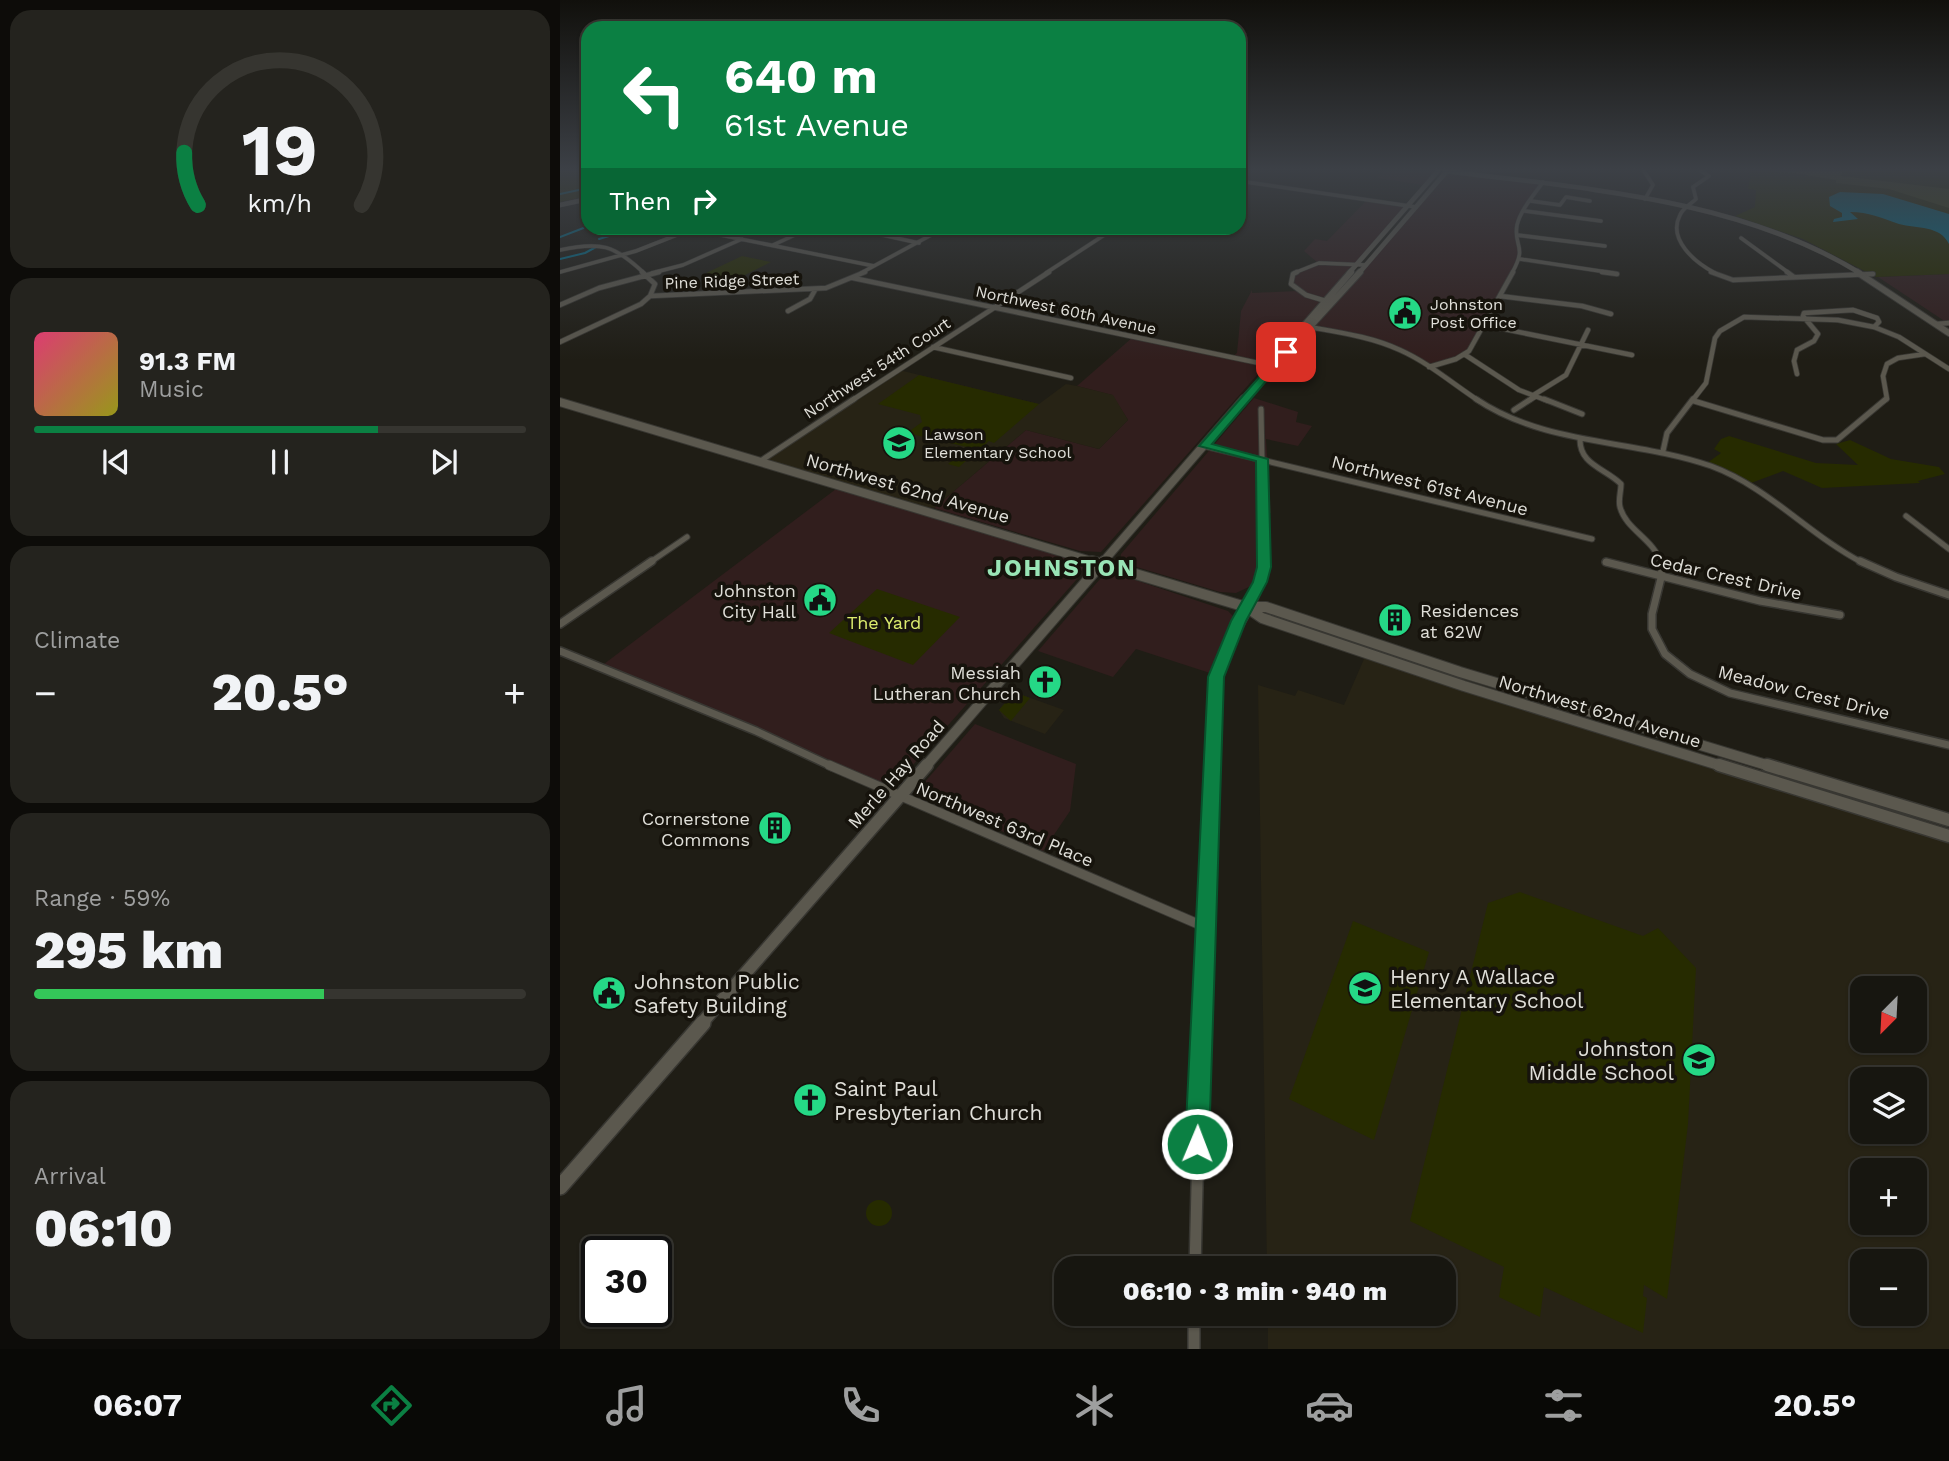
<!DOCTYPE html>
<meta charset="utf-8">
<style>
:root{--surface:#171610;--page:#24231e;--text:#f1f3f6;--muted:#9e9f9f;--line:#363530;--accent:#0b8043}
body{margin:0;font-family:"Work Sans",sans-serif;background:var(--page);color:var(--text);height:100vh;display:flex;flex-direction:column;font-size:26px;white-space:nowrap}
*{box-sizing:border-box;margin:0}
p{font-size:23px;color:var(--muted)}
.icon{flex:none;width:38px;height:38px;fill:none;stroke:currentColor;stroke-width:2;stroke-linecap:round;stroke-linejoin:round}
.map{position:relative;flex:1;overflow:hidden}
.drawer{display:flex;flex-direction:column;gap:10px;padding:10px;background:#0d0c09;width:560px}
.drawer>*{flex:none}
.banner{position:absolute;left:21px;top:21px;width:665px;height:214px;border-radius:21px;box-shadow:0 2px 5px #0004,0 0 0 2px var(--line);background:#0b8043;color:#fff;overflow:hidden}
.needle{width:46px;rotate:204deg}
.tools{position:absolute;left:1290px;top:976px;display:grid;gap:14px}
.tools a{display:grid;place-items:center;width:77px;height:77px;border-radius:14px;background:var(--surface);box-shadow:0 2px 5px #0004,0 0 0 2px var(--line);font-size:35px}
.speed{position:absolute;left:21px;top:1236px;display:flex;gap:14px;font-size:35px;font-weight:700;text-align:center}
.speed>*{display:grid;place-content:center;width:91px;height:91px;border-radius:50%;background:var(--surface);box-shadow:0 2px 5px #0004,0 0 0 2px var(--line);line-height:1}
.speed .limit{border:4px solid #111;border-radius:10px;background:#fff;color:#111}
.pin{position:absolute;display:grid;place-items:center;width:60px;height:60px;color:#fff;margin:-30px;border-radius:14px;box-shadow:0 4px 10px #0006}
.me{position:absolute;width:77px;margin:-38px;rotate:1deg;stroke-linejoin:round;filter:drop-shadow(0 0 5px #0008)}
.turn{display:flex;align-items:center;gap:24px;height:147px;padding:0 28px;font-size:32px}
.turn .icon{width:91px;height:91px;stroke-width:2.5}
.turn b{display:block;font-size:49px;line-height:60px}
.then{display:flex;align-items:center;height:66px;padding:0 28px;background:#0003;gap:14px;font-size:26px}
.big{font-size:52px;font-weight:800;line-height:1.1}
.drawer .widget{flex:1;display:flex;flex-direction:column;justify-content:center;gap:10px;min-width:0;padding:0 24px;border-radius:21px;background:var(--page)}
.drawer .dial{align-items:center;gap:0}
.dial svg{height:182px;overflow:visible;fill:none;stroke:var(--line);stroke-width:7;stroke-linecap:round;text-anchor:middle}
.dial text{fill:var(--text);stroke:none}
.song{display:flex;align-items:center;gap:21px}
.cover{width:84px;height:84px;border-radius:10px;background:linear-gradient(135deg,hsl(340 70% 55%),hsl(60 70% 35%))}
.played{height:7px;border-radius:4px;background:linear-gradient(90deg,var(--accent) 70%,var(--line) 70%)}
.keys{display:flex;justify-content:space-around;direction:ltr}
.heat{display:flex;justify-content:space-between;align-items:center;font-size:38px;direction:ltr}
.charge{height:10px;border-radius:5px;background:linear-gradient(90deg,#34c759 59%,var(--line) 0)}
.trip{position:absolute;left:494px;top:1256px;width:402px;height:70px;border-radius:21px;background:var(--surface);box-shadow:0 2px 5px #0004,0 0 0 2px var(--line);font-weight:800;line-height:70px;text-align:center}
.tabs{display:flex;height:112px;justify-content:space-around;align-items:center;background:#090906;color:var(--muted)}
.tabs .icon{width:49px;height:49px}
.tabs .current{color:var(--accent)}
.tabs b{font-size:32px;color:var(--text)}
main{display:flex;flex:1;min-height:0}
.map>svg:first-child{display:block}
.commercial{fill:#311e1d}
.built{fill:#272315;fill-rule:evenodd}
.green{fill:#262b00}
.forest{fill:#404613}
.water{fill:#007291}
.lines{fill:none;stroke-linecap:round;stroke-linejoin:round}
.stream{stroke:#007291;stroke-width:2}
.street-far5-casing{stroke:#383732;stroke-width:4.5}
.street-far4-casing{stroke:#383732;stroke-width:6}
.street-far3-casing{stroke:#383732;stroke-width:7}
.street-far2-casing{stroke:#383732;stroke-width:10}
.street-far1-casing{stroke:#383732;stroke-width:11}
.street-casing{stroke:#383732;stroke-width:14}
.secondary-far5-casing{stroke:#383732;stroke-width:5}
.secondary-far4-casing{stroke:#383732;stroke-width:8}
.secondary-far3-casing{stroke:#383732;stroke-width:10}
.secondary-far2-casing{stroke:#383732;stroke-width:12}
.secondary-far1-casing{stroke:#383732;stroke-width:15}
.secondary-casing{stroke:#383732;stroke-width:18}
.street-far5{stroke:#5b584e;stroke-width:3.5}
.street-far4{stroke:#5b584e;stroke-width:4.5}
.street-far3{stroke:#5b584e;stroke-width:5}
.street-far2{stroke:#5b584e;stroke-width:7}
.street-far1{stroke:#5b584e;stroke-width:9}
.street{stroke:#5b584e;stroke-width:11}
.secondary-far5{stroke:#5b584e;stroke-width:4.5}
.secondary-far4{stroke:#5b584e;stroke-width:6}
.secondary-far3{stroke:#5b584e;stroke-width:8}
.secondary-far2{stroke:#5b584e;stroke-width:10}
.secondary-far1{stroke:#5b584e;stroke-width:12}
.secondary{stroke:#5b584e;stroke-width:15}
.route{fill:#0b8043;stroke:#07532c;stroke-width:2}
.labels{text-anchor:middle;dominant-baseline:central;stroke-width:7;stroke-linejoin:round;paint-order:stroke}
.far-street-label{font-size:16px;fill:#e0dfd9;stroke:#16130c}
.far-poi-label{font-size:16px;fill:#e0dfd9;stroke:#16130c;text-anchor:start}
.street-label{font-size:18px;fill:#e0dfd9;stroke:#16130c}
.poi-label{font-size:18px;fill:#e0dfd9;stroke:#16130c;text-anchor:end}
.park-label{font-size:18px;fill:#dcec6e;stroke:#16130c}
.near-poi-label{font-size:21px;fill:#e0dfd9;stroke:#16130c;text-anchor:start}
.district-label{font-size:24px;font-weight:bold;letter-spacing:2px;fill:#99e5b6;stroke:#16130c}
</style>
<main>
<section class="drawer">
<div class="widget dial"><svg viewBox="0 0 100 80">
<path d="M14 69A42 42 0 1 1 86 69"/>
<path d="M14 69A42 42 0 0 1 8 46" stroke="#0b8043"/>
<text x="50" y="56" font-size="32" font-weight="700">19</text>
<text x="50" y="72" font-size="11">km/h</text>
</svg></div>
<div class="widget">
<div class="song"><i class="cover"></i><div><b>91.3 FM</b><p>Music</p></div></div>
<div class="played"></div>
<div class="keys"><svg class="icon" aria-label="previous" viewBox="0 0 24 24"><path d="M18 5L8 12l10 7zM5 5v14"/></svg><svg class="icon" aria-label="pause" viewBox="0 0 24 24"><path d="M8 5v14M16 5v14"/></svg><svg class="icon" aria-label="next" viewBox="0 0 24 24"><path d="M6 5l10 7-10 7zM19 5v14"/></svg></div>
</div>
<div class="widget"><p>Climate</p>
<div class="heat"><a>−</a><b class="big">20.5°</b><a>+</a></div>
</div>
<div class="widget"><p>Range · 59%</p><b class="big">295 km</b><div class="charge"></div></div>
<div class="widget"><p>Arrival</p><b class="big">06:10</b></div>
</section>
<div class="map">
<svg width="1389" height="1349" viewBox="0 0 1389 1349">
<rect width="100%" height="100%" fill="#1f1d15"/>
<path class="commercial" d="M824,171H873L874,172L863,185L817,178Z
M887,172L981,185L958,224L957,235L962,251L959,261L914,344L904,354L869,367L827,344L751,328Z
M806,201L847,205L541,552L520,551L374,508L466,430L539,449L568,420L552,395L517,386L573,337L672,357L677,353L681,311L692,290V293L737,291L730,280L739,269L758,263L744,251L755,239L767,241Z
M1389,274V324L1318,277Z
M694,398L738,412L736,422L752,426L738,446L706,439L711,513L697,514V555L700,561L693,585L676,593L660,592L560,562L561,554Z
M276,489L519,561L524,566L517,579L330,791L40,667Z
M547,575L563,576L668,611L673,616L674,622L653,674L576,649L553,677L478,651L540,579Z
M415,724L516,764L510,811L483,851L361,792L364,783Z"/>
<path class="built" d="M339,370L479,404L506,384L517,386L553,395L568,420L539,449L466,430L374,508L341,504L199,462Z
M816,655L1389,836V1349H708V1314H884V1269H707L698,685L735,696L738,690L784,705L804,659ZM1302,989H1354V1041H1302ZM1302,1080H1354V1132H1302ZM1302,1171H1354V1223H1302ZM1302,1262H1354V1314H1302Z
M454,692L504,710L485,734L444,718L439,710Z"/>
<path class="green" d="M0,171H28V196L0,202Z
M1191,171H1389V274L1316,277L1243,239L1175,216L1195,207L1196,190L1188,189Z
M182,256L211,262L175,280L146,273Z
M359,375L479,404L434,443L429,441L399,467L388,464L407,447L347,433L362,422L360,415L318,404Z
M1169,436L1256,463L1298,465L1276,444L1290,440L1331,459L1379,467L1385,474L1358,481L1360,483L1262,488L1223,471L1191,483L1147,463L1161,453L1154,449L1161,439Z
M317,589L400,617L353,665L269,633Z
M454,692L470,698L451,721L439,710Z
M960,892L1083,936L1098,928L1136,968L1128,1124L1107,1299L1084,1285L1083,1296L1087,1298L1083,1333L984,1287L980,1317L939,1297L944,1267L850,1221L928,903Z
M793,921L869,952L814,1140L729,1099Z
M306 1213a13 13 0 1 1 26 0a13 13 0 1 1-26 0Z"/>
<path class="forest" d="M1195,171H1283L1281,176L1389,189V208L1329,189L1276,183V180L1235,173Z"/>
<path class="water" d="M1280,192L1323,194L1389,214V244C1380,225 1357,229 1339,224C1321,218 1309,212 1290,212L1298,219L1273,222L1274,219L1282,217V213L1270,206L1269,197Z"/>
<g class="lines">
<path class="stream" d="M0,194L28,188
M28,228L52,236H72
M0,237L26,227
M39,239L49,236
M0,259L25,253L36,247"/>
<g class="street-far5-casing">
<path id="street-far5" d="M1084,171L1093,185L1085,199
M1141,171L1149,176L1133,187L1136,199C1131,204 1123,208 1120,215C1107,240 1136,263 1155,273
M679,181L856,207
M971,201L1000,205L1006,197L1030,201
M965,211L1041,221
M126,228L314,266
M319,228L316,230L318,234L359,243
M164,235L182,228
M957,235L1045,246
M1181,238L1229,273
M213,245L250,228
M0,250C41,241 54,245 84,273
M960,259L1053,273
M0,272L76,251L132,229
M92,273L123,265L182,239
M301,273L384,228
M486,273L555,228
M734,273L759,263L806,265
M952,273C968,245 953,247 957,225C961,209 974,195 983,182"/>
</g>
<g class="street-far4-casing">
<path id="street-far4" d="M737,272L733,274L731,284L746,295L769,302
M1042,272L1057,274
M1151,272L1173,280L1313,274
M1227,272L1234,277
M293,278L713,366
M90,296L266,288L305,272
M940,296L1022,306L1051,314
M0,305L39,288L99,272
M228,311L250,299L255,290
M1376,324L1389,323
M924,325L1072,355
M744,326C776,332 810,336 840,350C869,363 893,384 919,401
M0,342L81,304L90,296L95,284L82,272
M373,347L511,378
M904,354L959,390L988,401
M869,367L896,359L909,351L953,272
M1237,374L1234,361L1237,350L1254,341L1258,334L1243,316L1244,313L1293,310L1317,318L1319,322L1314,327
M972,396L1006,375L1028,330
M291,401L489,272
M968,401L975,397
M1132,401L1146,383L1155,338L1160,331L1184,317L1278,320L1314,327L1339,337L1389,369
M1324,401L1327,399L1323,376L1327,364L1338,358L1365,354"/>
</g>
<g class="street-far3-casing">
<path id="street-far3" d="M916,399C986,446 1073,439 1151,466C1208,487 1249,535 1303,563
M984,399L1022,414
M1134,401L1263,440H1277L1326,399
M701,409L704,563
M954,410L971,399
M1020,438C1019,465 1045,468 1061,484C1061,492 1058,500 1060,507C1066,530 1094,539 1101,563
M644,446L1032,539
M1103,451L1107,433L1133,399
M199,462L294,399
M1346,516L1389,549
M1046,562L1049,563
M89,563L127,537"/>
</g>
<g class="street-far2-casing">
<path id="street-far2" d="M1101,561L1102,574L1092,614V629L1105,654L1130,674L1170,693L1389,745
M1300,561L1336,577L1389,595
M1046,562L1200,601L1280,615
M0,624L92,561
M0,651L196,731L273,767
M652,767C654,734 649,695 660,665C670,633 705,594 704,561"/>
</g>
<g class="street-far1-casing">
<path id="street-far1" d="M269,765L645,927
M641,1024L652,765"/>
</g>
<g class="street-casing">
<path id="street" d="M635,1269L641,1023
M634,1314V1349"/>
</g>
<g class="secondary-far5-casing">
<path id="secondary-far5" d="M885,171C1025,189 1177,198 1300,273
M0,205L28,199
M789,273L878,171
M799,273L887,171"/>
</g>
<g class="secondary-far4-casing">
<path id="secondary-far4" d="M1297,272L1389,333
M742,328L791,272
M682,401L800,272"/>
</g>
<g class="secondary-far3-casing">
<path id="secondary-far3" d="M0,402L538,563
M542,563L684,399"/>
</g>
<g class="secondary-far2-casing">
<path id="secondary-far2" d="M532,561L686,607L702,618L904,686L1165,767
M686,607H706L900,672L1213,767
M365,767L544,561"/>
</g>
<g class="secondary-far1-casing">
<path id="secondary-far1" d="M1159,765L1389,836
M1207,765L1389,820
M141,1024L367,765"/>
</g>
<g class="secondary-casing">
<path id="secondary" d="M0,1187L143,1023"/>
</g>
<use href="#street-far5" class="street-far5"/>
<use href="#street-far4" class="street-far4"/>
<use href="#street-far3" class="street-far3"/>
<use href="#street-far2" class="street-far2"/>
<use href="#street-far1" class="street-far1"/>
<use href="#street" class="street"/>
<use href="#secondary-far5" class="secondary-far5"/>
<use href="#secondary-far4" class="secondary-far4"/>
<use href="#secondary-far3" class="secondary-far3"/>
<use href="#secondary-far2" class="secondary-far2"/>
<use href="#secondary-far1" class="secondary-far1"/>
<use href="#secondary" class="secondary"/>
</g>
<linearGradient id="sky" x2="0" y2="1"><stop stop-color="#11100c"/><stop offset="0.47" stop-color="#3c4046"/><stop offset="1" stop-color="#3c4046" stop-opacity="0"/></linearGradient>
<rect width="1389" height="360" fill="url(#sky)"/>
<path class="route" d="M723,350L731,352L652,444L708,459L711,567L707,582L686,621L664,677L649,1144L646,1153L637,1157L628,1153L625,1144L648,677L671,621L693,582L697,567L696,461L639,446Z"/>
<defs>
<g id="civic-disc" transform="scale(1.75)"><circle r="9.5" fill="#25d886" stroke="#16130c"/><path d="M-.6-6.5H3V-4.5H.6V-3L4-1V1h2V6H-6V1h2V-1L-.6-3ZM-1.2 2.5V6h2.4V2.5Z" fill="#111"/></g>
<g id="school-disc" transform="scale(1.75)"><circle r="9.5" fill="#25d886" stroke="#16130c"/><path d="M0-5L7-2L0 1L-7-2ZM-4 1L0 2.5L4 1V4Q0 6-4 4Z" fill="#111"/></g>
<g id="building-disc" transform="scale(1.75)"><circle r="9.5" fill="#25d886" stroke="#16130c"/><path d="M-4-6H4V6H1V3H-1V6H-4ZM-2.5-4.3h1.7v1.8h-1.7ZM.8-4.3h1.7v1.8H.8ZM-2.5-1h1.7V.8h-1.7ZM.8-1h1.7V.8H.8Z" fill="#111"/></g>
<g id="church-disc" transform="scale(1.75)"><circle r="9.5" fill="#25d886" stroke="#16130c"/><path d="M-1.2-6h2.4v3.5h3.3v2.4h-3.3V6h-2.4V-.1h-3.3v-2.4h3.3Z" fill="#111"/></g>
</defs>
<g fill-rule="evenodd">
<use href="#civic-disc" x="845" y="313"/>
<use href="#school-disc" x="339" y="443"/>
<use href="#civic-disc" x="260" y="600"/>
<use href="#building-disc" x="835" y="620"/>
<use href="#church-disc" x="485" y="682"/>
<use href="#building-disc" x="215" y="828"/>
<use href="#school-disc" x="805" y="988"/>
<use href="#civic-disc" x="49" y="993"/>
<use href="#school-disc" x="1139" y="1060"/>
<use href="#church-disc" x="250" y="1100"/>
</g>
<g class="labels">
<g class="far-street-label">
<text transform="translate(172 281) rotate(-2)">Pine Ridge Street</text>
<text transform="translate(506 310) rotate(12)">Northwest 60th Avenue</text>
<text transform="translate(317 368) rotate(-33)">Northwest 54th Court</text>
</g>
<g class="far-poi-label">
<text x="870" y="304">Johnston<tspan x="870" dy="18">Post Office</tspan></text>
<text x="364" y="434">Lawson<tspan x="364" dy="18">Elementary School</tspan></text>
</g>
<g class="street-label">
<text transform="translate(870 485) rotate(14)">Northwest 61st Avenue</text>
<text transform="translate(348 488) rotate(16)">Northwest 62nd Avenue</text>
<text transform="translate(1166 576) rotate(13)">Cedar Crest Drive</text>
<text transform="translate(1244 692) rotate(14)">Meadow Crest Drive</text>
<text transform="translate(1040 711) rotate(17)">Northwest 62nd Avenue</text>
<text transform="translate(336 774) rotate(-49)">Merle Hay Road</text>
<text transform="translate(445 824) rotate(23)">Northwest 63rd Place</text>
</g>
<g class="poi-label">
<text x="236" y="590">Johnston<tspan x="236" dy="21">City Hall</tspan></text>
<text x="860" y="610" text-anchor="start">Residences<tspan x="860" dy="21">at 62W</tspan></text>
<text x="461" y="672">Messiah<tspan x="461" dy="21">Lutheran Church</tspan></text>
<text x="190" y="818">Cornerstone<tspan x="190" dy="21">Commons</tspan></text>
</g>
<g class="park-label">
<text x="324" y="622">The Yard</text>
</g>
<g class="near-poi-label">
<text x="830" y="976">Henry A Wallace<tspan x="830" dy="24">Elementary School</tspan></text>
<text x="74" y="981">Johnston Public<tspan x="74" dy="24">Safety Building</tspan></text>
<text x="1114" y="1048" text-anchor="end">Johnston<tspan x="1114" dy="24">Middle School</tspan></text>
<text x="274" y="1088">Saint Paul<tspan x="274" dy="24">Presbyterian Church</tspan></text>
</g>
<g class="district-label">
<text x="502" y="568">JOHNSTON</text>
</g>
</g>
</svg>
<div class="tools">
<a><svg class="needle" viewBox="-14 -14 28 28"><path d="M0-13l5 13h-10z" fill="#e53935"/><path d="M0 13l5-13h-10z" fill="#9e9f9f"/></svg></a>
<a><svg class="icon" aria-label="layers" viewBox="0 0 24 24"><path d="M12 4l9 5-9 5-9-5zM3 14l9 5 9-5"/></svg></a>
<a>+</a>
<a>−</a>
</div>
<div class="speed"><div class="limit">30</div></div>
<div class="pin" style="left:726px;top:352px;background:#d93025"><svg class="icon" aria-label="arrive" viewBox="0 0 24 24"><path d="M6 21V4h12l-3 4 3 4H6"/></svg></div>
<svg class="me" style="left:637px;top:1144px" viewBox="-20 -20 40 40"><circle r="17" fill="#0b8043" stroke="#fff" stroke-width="3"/><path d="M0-11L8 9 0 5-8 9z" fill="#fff"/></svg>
<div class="trip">06:10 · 3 min · 940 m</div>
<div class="banner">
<div class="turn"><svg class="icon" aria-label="left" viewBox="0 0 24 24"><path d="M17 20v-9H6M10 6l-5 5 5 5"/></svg><div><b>640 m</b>61st Avenue</div></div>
<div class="then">Then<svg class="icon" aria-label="right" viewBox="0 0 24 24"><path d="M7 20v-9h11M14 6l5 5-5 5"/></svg></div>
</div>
</div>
</main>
<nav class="tabs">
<b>06:07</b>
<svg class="icon current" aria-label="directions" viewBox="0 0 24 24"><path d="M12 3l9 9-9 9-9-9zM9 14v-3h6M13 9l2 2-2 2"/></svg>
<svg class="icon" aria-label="music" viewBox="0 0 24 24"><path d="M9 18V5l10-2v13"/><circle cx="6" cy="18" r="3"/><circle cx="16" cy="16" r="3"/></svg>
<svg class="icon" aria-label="phone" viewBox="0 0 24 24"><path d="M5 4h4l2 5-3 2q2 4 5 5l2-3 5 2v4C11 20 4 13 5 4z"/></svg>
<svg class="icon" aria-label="climate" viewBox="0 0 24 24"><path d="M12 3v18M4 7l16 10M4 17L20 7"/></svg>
<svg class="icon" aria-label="car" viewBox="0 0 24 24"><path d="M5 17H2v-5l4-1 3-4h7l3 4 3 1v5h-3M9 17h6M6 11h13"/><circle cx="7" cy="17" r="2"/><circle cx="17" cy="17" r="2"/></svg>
<svg class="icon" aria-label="filters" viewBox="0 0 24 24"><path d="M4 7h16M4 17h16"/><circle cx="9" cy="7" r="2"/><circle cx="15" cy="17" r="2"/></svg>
<b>20.5°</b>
</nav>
